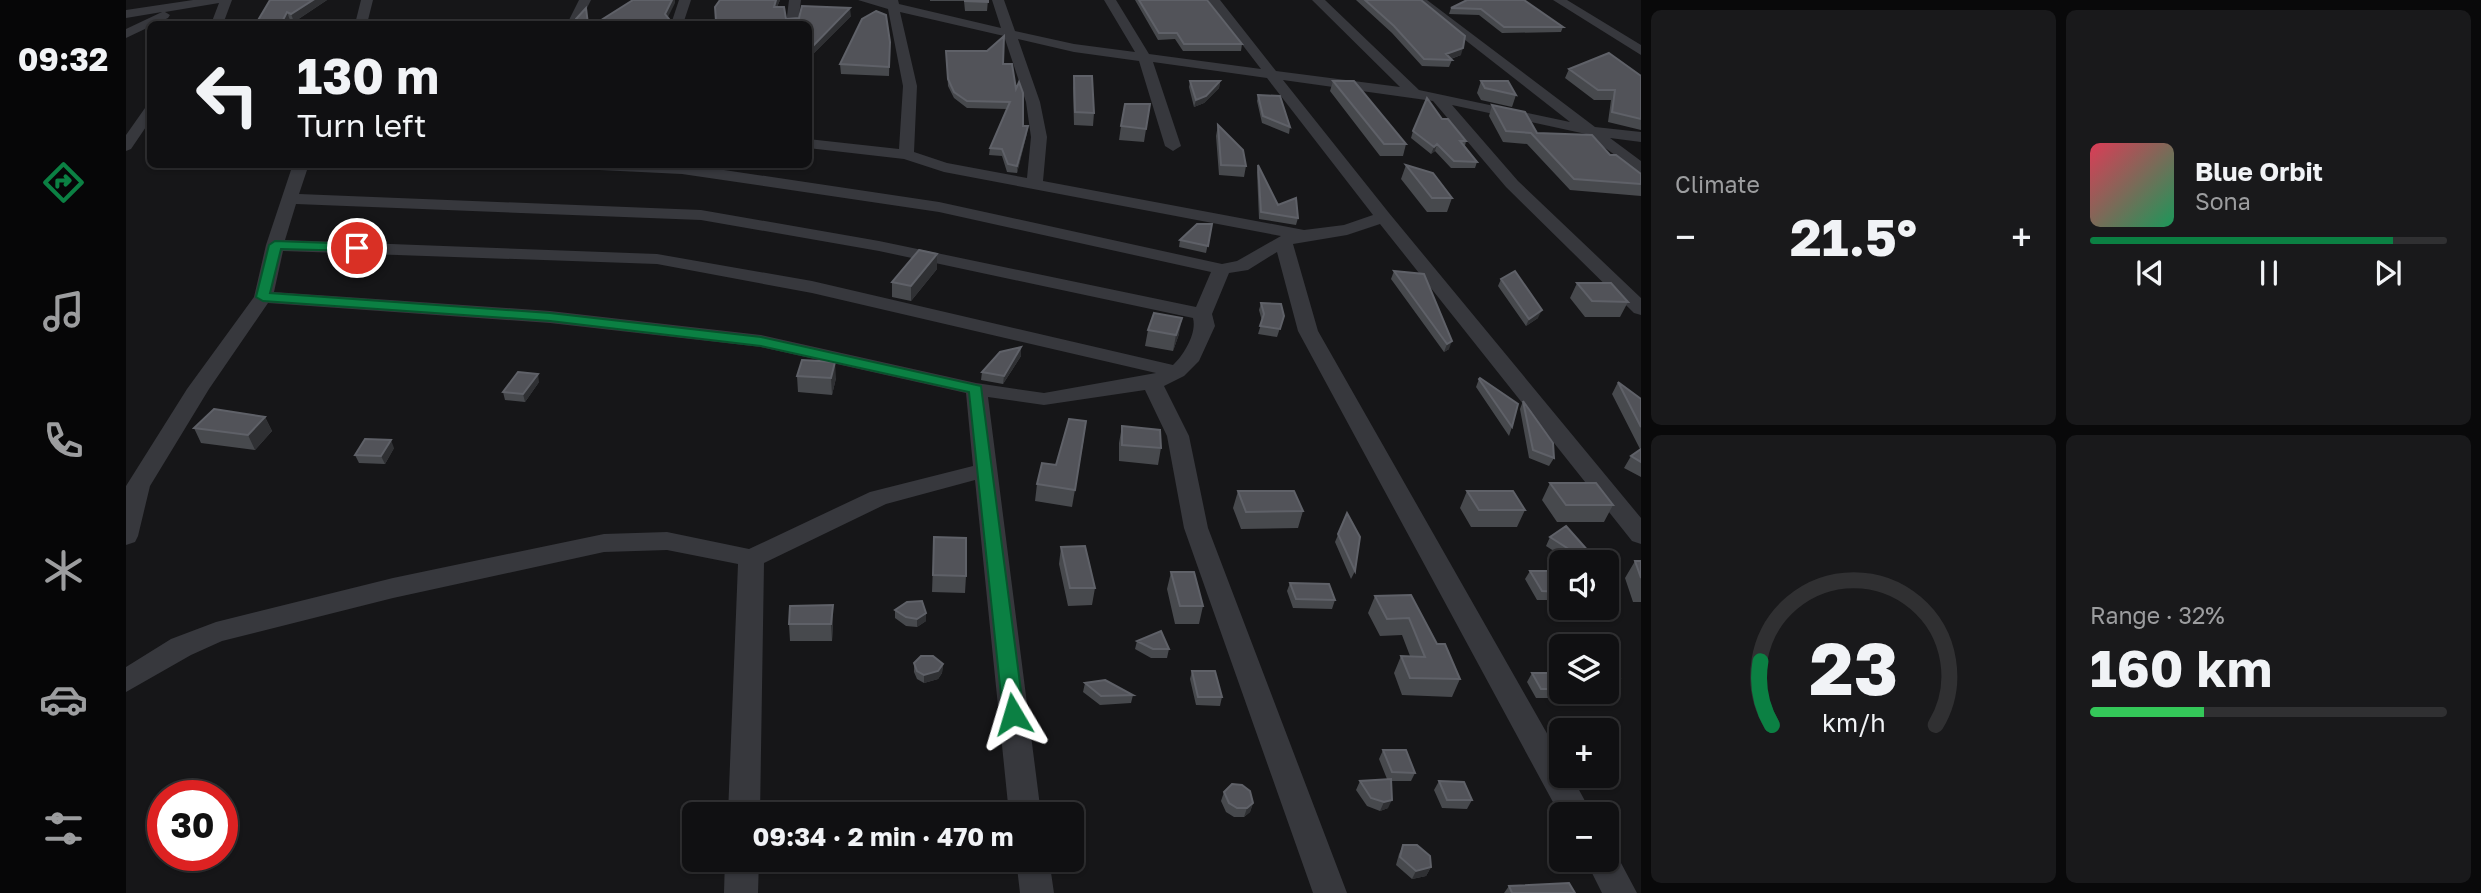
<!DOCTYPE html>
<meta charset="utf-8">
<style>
:root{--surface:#101012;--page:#19191b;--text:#f1f3f6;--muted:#9c9d9f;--line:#303032;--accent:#0b8043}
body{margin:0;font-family:"Golos Text",sans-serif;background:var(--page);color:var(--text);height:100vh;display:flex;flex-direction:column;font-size:26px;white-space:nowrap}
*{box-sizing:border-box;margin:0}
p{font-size:23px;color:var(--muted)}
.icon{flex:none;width:38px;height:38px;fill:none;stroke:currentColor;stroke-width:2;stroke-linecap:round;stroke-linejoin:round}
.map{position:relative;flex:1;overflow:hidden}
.sheet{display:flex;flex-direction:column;gap:10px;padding:10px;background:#09090a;width:840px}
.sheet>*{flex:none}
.hud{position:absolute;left:21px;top:21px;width:665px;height:147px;border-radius:10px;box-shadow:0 2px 5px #0004,0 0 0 2px var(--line);background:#101012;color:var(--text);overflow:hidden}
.tools{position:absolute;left:1423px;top:550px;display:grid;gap:14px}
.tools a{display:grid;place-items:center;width:70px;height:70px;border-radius:10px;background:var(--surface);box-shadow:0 2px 5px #0004,0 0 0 2px var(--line);font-size:35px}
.speed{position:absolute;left:21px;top:780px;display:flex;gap:14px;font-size:35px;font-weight:700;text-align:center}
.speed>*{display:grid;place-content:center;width:91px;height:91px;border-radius:50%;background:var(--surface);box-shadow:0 2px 5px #0004,0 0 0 2px var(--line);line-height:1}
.speed .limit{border:10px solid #d22;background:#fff;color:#111}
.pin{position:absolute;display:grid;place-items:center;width:60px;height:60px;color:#fff;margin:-30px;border:4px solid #fff;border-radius:50%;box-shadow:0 2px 7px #0007}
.me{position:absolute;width:77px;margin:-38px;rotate:353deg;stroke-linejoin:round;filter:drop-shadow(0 0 5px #0008)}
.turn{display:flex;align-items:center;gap:24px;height:147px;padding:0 35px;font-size:32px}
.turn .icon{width:91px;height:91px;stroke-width:2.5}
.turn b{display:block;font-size:49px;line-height:60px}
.big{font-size:52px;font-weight:700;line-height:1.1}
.sheet .widget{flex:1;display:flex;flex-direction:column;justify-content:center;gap:10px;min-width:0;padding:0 24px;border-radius:10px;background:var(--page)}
.sheet .dial{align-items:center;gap:0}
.dial svg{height:182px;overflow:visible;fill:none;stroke:var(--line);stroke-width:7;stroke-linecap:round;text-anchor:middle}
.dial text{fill:var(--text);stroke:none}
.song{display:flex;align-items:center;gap:21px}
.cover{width:84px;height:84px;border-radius:10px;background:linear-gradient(135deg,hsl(350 70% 55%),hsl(150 70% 35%))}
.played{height:7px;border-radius:4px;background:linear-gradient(90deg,var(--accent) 85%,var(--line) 85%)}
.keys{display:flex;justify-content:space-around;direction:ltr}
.heat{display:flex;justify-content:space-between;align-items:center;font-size:38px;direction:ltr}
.charge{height:10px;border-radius:5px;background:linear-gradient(90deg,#34c759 32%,var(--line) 0)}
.sheet .tiles{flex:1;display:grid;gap:10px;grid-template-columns:repeat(2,1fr)}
.trip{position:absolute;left:556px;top:802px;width:402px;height:70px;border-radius:10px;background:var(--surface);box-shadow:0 2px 5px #0004,0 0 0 2px var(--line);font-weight:700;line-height:70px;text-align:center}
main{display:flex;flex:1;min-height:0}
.tabs{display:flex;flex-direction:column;width:126px;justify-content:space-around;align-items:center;background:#060607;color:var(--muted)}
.tabs .icon{width:49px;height:49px}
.tabs .active{color:var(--accent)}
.tabs b{font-size:32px;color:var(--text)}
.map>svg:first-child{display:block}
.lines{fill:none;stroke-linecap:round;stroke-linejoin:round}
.minor{fill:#37383d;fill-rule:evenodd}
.wall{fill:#47494d}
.shaded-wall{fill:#2f3033}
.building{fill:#525359;stroke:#5f6168;stroke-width:2}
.route{fill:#0b8043;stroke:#07532c;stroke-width:2}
</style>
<main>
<nav class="tabs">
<b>09:32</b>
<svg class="icon active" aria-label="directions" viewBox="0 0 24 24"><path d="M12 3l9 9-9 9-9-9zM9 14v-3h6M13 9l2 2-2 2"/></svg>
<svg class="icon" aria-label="music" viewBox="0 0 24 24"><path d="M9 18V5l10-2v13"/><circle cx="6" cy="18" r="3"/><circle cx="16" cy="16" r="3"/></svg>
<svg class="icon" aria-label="phone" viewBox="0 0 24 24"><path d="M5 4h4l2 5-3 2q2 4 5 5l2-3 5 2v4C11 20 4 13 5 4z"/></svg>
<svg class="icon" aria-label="climate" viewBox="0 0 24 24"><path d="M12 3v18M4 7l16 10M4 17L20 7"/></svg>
<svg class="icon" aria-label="car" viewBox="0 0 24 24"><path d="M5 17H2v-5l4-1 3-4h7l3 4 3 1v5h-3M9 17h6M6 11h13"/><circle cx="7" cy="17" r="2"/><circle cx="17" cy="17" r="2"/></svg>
<svg class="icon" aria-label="filters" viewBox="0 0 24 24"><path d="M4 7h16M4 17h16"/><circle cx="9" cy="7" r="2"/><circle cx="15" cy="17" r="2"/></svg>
</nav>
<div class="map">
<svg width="1515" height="893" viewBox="0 0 1515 893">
<rect width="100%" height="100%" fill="#161618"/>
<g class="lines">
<path class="minor" d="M67,0H106L97,24H85L93,3L39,12L44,15L42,18L0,38V29L36,12L0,18V10Z
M235,0H247L241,24H229Z
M453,0H465L453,24H441Z
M553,0H565L557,24H545Z
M663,0H675L672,24H660Z
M732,0H772L773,4L875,28L866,0H878L889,31L948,44L1009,52L978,0H990L1023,54L1135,69L1082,0H1094L1150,71L1274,87L1186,0H1199L1293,90L1444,122L1288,0H1301L1469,127L1515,132V142L1484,138L1515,161V174L1460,134L1326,105L1392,181L1515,298V315L1508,313L1380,187L1307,101L1157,80L1263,213L1515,518V544L1506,541L1254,224L1221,235L1167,244L1192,331L1435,758V775H1445L1466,814H1435V817L1172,331L1151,252L1122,270L1103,273L1086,314L1089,326L1073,361L1058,376L1038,386L1063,436L1082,528L1221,893H1187L1058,528L1041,436L1019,390L918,405L862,397L915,814H883L849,480L760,504L638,563L634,814H602L612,564L541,550L478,552L267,598L96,641L65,655L0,692V667L45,639L90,622L267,578L478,534L541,532L623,549L744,492L847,466L840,393L635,347L424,323L142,303L83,389L24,486L12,536L9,542L0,545V486L61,389L128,297L140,245L167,164H183L173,194L575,210L753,241L1070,307L1085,272L813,212L556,174L453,169L445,164H558L813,202L1096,264L1111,261L1155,236L818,172L778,159L682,148V139L773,149L777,86L762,9ZM774,12L878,36L900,102L905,137L901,178L821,163L788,152L791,86ZM892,39L948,52L1013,61L1039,146L1047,151L1055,146L1027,62L1141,78L1247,215L1218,225L1178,230L917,181L921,137L914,102ZM170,204L575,220L753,251L1067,318C1071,333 1058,355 1047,365L686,281L531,254L159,240ZM157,251L531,264L686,293L1030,373L918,393L850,383L635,335L424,311L148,292Z
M1427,0H1441L1515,45V55Z
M24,107V121L5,149L0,151V135L19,108Z
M1480,846L1487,848L1511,893H1476L1459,859H1480Z
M599,859H633L632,893H598Z
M890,859H923L928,893H894Z"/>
</g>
<path class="wall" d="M144,0H201L168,22L164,20L162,24H132Z
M594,0H654L651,7L660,19L725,16L687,54L682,42V24L590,21Z
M804,0H862L861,11H839L838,1H804Z
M1009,0H1081L1116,44L1115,51H1057L1049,39L1032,40Z
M1230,0H1295L1335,55L1325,59L1326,60L1323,67L1296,66L1266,33Z
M1341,0L1437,27L1435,32L1376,33L1353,15L1323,14L1325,8Z
M764,42L763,76L715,74L714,64Z
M820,51L877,64L897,126L901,133L891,173L881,172L876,156L863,155L864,148L881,109L841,108L828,98L822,86Z
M1443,69L1515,76V130L1482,122L1485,100H1468L1439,78Z
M948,76L968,113L967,126L948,125L947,88Z
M1064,81H1094L1093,88L1078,103L1068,107L1063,87Z
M1207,81L1280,144L1277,156H1254L1204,91Z
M1355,81L1390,95L1386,107L1355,100L1351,93Z
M1132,95L1164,127L1163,134L1136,123L1131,101Z
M1024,104L1018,142L993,140L995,126Z
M1366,105L1411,133L1515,174V196L1444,190L1401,144L1377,142L1363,116Z
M1316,119L1340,141L1339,146L1351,162L1349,168H1325L1309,151L1305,154L1285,138L1287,131Z
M1092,125L1120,166L1118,177L1093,175L1090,136Z
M1132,165L1152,205L1172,218L1170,225L1133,219L1131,172Z
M1280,165L1326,198L1321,212H1301L1275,179Z
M1086,224L1080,253L1053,247L1054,240Z
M811,269L785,301L766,297V282Z
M1268,271L1298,274L1323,349L1318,352L1265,279Z
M1375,279L1412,318L1400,326L1372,286Z
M1451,283L1502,302L1494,317H1459L1444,298Z
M1135,303L1158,316L1151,337L1132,334L1136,321L1133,310Z
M1022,330L1053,334L1047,351L1019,346Z
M895,347V356L877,384L855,380L856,372Z
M671,376L710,378L706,395L672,392Z
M1353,379L1386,427L1383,436L1350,387Z
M413,382L399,402L379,400L377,392Z
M1492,382L1515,399V477L1498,468L1505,456L1514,449L1486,394Z
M1397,401L1428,458L1423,466L1403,458L1394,409Z
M139,417L146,431L129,450L75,443L68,428Z
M996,426L1035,448L1032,465L993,461V443Z
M958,438L946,507L909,501L911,484Z
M268,448L259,464L233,463L229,455Z
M1424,483L1487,505L1478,522H1431L1416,500Z
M1112,491L1177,511L1172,528L1115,529L1107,508Z
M1341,491L1399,510L1391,527H1345L1334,508Z
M1221,513L1229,571L1225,579L1209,542Z
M808,537L840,576L839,593L806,592Z
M1424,537L1471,562H1445L1420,546Z
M935,547L969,588L966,605L942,606L933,564Z
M1509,561H1515V602H1507L1499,578Z
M1404,571L1435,581V600H1411L1399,579Z
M1045,572L1077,606L1073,624H1049L1041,589Z
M1164,583L1209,600L1206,609L1167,608L1161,591Z
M1285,595L1311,644L1334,679L1326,697L1276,695L1268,673L1275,656H1284L1276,635L1254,636L1242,613L1249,596Z
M769,610L800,621L791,627L780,626L769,618Z
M707,623L706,641H664L663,624Z
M1011,641L1043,649L1041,658H1025L1009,649Z
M788,663L817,664L816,673L812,679L798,683L791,679L788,672Z
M1480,665L1493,678L1487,686L1480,687Z
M1066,671L1096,697L1094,706L1070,705L1064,679Z
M1406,673H1435V691H1445L1441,698H1410L1401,682Z
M959,683L1007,695L1005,703L974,705L957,692Z
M1257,750L1289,773L1285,781H1265L1262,808L1254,811L1241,806L1230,790L1234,781L1261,779L1253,759Z
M1313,781L1346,800L1341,809L1316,808L1308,790Z
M1098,792L1127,803L1124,812L1118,817H1108L1100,812L1095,801Z
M1277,845L1305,867L1300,876L1286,879L1270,865L1273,854Z
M1383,886L1449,893H1378Z"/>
<path class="shaded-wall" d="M187,0H201L168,22L165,14Z
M546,0H550H549V3L540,21L539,14Z
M650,0H654L648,14V7Z
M724,8L725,16L687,54V46Z
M161,12L164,20L162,24H155Z
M1337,48L1335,55L1321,60L1320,54Z
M1094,81L1093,88L1078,103L1068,107L1070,100Z
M902,126L901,133L891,173V166Z
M1311,144L1309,151L1305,154L1308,147Z
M811,254V269L785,301V286Z
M1416,310L1412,318L1400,326L1403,319Z
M1056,318L1053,334L1047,351L1050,335Z
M1326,341L1323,349L1318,352L1321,344Z
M895,347V356L877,384L878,376Z
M709,362L710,378L706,395L705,378Z
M412,374L413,382L399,402L397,394Z
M139,417L146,431L129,450L122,435Z
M265,440L268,448L259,464L255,456Z
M707,605V623L706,641L705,624Z
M800,613V621L791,627V619Z
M817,664L816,673L812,679L798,683V675Z
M1266,800L1262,808L1254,811L1258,802Z
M1127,803L1124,812L1118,817L1121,808Z
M1305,867L1300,876L1286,879L1290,871Z"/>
<path class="building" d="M144,0H187L165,14L161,12L155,24H134L135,21L131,22Z
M507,0H546L539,14L543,19L539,24H469Z
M594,0H650L648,7H658L660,19L673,18L676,6L724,8L687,46L682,35V24H580L581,21H590L589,7Z
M839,0H862V2L839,1Z
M1013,0H1081L1116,44H1058L1051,33H1033Z
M1239,0H1295L1339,36L1337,48L1320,54L1326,60L1298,59L1268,26Z
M1341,0H1398L1437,27H1378L1355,9L1325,8Z
M460,8L462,24H450V19Z
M750,11L760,15L764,42L763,67L714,64L736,19Z
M878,36L877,64H886L890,89L893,82L897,93V126H902L891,166L882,164L876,149L864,148L884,102L841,101L828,92L822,79L820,51H861Z
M1483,53L1515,76V119L1486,112L1489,90H1472L1443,69Z
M948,76H966L968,113L949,112Z
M1064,81H1094L1080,96L1070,100Z
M1207,81H1228L1280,144H1258Z
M1355,81H1382L1390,95L1359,88Z
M1132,95L1154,96L1164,127L1137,116Z
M1301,98L1316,119H1322L1340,141H1334L1351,162L1328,161L1311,144L1308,147L1287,131Z
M999,104H1024L1020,129L995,126Z
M1366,105L1399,112L1411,133L1466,135L1484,155H1490L1515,174V184L1448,179L1405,133L1380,131Z
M1092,125L1117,150L1120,166L1095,165Z
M1132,165L1152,205L1170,198L1172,218L1135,212Z
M1280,165L1307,173L1326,198H1306Z
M1071,224H1086L1082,246L1054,240Z
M793,250L811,254L785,286L766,282Z
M1268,271L1298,274L1326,341L1321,344Z
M1389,271L1416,310L1403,319L1375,279Z
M1451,283H1485L1502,302L1466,301Z
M1135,303L1155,304L1158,316L1154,329L1134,326L1138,314Z
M1028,313L1056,318L1050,335L1022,330Z
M895,347L878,376L856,372L874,352Z
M676,360L709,362L705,378L671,376Z
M392,372L412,374L397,394L377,392Z
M1354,378L1392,404L1386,427L1353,379Z
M1492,382L1515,399V427Z
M1397,401L1427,443L1428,458L1407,450Z
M88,409L139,417L122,435L68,428Z
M943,419L960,421L949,490L911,484L916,463L930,465Z
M996,426L1034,430L1035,448L996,445Z
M239,439L265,440L255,456L229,455Z
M1515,449V462L1505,456Z
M1424,483H1470L1487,505H1440Z
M1112,491H1168L1177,511L1120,512Z
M1341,491H1387L1399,510H1353Z
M1221,513L1234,537L1229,571L1212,534Z
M1440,526L1471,561V562H1463L1424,537Z
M808,537L840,538V576L807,575Z
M959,546L969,588H944L935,547Z
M1509,561H1515V578Z
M1404,571H1429L1435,581V592L1416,591Z
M1045,572H1068L1077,606H1054Z
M1164,583L1203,584L1209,600L1170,599Z
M1285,595L1311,644H1319L1334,679L1284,678L1275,656L1299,657L1283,618L1261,619L1249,596Z
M796,601L800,613L791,619L780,617L769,610L781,602Z
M707,605L705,624H663L664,606Z
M1035,631L1043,649H1027L1011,641Z
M795,656H807L817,664L812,671L798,675L791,671L788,663Z
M1480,665L1493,678H1480Z
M1066,671H1089L1096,697H1072Z
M1406,673H1435V689H1415Z
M979,680L1007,695L975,696L959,683Z
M1257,750H1280L1289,773L1266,772Z
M1265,779L1266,800L1258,802L1245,798L1234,781Z
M1313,781L1338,782L1346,800H1321Z
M1106,784L1116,785L1124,791L1127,803L1121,808H1111L1103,803L1098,792Z
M1277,845H1291L1304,856L1305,867L1290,871L1274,857Z
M1443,883L1449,893H1386L1383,886Z"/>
<path class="route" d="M149,241L231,244L237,248L231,251L155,249L144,293L424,313L635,337L855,386L898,714L895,720L887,723L880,720L877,714L843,392L635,346L424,321L137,301L130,297L143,245Z"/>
</svg>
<div class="tools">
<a><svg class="icon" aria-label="sound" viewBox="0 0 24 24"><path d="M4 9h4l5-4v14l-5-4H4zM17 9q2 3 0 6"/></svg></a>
<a><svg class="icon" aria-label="layers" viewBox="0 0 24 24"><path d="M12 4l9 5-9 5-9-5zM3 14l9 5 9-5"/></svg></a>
<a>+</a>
<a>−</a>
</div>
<div class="speed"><div class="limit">30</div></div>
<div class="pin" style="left:231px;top:248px;background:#d93025"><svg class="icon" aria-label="arrive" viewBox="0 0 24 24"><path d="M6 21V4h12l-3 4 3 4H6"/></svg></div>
<svg class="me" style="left:887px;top:714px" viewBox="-20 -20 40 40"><path d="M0-17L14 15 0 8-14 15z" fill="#0b8043" stroke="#fff" stroke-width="4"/></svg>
<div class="trip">09:34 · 2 min · 470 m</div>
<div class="hud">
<div class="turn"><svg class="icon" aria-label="left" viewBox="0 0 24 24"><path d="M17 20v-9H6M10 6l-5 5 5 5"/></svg><div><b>130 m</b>Turn left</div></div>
</div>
</div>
<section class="sheet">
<div class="tiles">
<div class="widget"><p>Climate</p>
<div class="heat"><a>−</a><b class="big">21.5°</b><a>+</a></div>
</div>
<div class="widget">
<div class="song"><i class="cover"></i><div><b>Blue Orbit</b><p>Sona</p></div></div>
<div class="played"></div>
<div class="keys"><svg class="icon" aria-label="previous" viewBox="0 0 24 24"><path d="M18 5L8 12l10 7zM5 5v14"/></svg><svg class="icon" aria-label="pause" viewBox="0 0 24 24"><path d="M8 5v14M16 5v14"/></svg><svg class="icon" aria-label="next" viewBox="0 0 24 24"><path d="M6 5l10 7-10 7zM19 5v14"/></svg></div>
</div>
<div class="widget dial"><svg viewBox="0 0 100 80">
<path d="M14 69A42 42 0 1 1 86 69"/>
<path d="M14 69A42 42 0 0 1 9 41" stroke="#0b8043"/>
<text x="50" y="56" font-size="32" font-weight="700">23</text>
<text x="50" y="72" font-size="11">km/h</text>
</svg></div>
<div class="widget"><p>Range · 32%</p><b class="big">160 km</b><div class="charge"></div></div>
</div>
</section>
</main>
